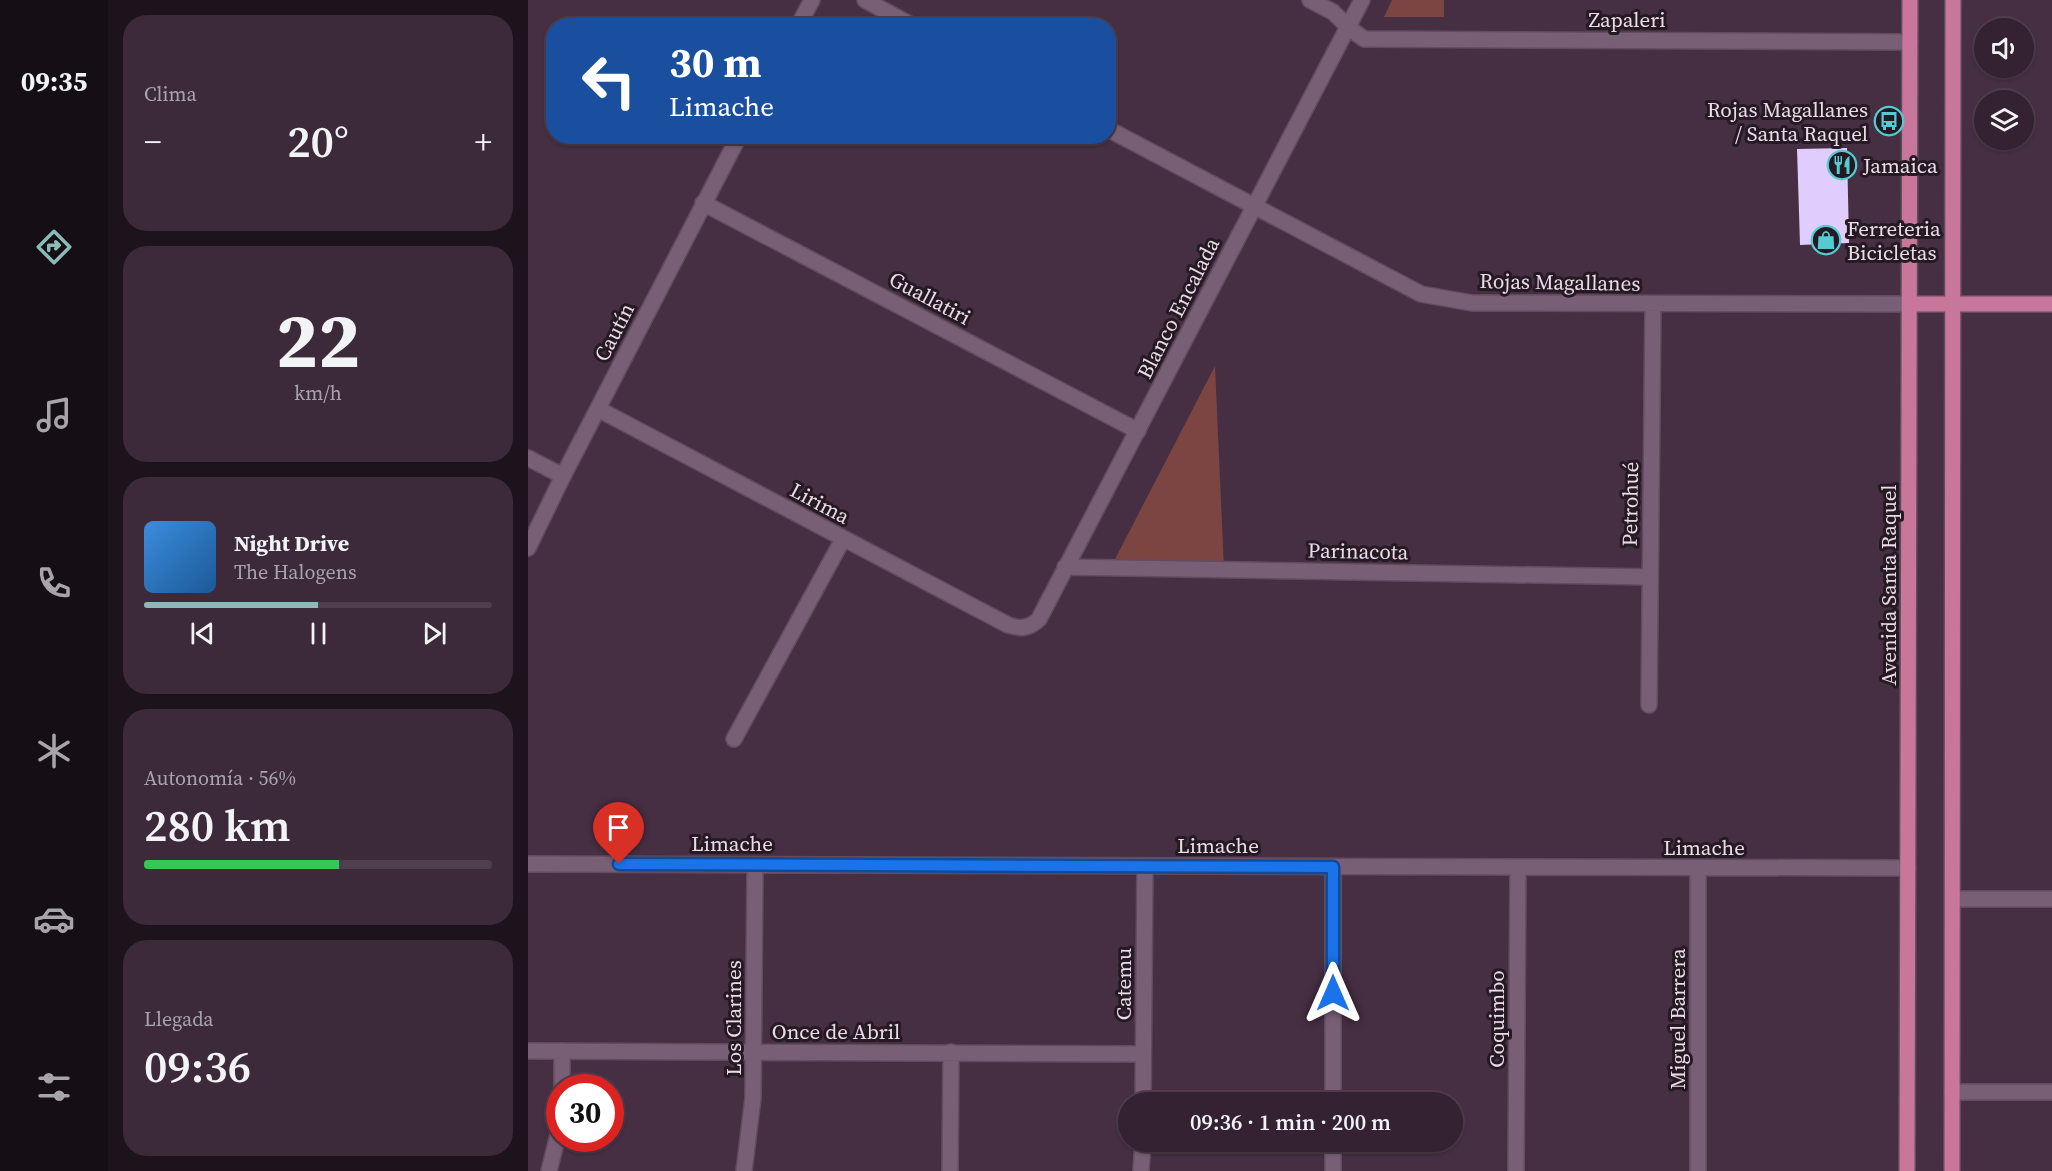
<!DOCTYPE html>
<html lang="es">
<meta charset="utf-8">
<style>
:root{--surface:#342232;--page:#3c2a3a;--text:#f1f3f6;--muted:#a9a4ac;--line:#4e3f4d;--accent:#8bbbb9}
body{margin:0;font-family:"Source Serif 4",serif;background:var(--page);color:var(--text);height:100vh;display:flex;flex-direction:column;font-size:22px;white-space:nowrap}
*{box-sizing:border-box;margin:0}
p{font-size:20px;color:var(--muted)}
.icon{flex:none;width:33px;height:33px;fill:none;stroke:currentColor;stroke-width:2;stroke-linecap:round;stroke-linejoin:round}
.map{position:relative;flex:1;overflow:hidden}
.side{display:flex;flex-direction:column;gap:15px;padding:15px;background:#1d131c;width:420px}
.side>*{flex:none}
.top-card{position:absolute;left:18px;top:18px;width:570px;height:126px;border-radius:24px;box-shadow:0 2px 4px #0004,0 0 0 2px var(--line);background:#1a4fa0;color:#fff;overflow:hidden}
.controls{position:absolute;left:1446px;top:18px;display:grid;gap:12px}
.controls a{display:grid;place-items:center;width:60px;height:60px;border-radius:50%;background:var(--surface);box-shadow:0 2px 4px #0004,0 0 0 2px var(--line);font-size:30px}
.speed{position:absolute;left:18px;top:1074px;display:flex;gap:12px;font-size:30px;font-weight:700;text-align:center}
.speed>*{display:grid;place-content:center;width:78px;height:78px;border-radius:50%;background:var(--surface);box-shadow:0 2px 4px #0004,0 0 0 2px var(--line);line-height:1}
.speed .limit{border:9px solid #d22;background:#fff;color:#111}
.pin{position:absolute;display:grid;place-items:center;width:51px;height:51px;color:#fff;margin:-62px -26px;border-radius:50% 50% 50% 0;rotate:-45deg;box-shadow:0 0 6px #0007}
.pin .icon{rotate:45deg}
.me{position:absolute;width:66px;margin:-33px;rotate:0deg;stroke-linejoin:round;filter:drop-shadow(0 0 4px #0008)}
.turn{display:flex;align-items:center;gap:21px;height:126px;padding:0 24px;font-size:27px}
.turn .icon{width:78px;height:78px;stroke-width:2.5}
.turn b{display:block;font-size:42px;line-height:51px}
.big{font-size:45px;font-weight:600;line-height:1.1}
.side .widget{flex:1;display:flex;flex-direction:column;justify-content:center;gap:9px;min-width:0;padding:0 21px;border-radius:24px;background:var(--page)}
.side .dial{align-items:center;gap:0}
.dial b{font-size:78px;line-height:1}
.song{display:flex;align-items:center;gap:18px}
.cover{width:72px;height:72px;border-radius:9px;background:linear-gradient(135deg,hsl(210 70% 55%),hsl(210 70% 35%))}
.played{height:6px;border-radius:3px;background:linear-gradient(90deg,var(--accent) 50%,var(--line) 50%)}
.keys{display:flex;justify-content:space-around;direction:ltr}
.heat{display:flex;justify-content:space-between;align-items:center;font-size:33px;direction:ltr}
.charge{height:9px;border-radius:4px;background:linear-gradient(90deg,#34c759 56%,var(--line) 0)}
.trip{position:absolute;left:590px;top:1092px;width:345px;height:60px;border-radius:30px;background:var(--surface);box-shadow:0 2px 4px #0004,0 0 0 2px var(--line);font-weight:600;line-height:60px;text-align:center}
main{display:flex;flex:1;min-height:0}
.tab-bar{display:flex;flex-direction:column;width:108px;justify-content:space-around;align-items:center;background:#150e14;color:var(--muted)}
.tab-bar .icon{width:42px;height:42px}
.tab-bar .current{color:var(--accent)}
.tab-bar b{font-size:27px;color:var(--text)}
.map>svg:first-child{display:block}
.green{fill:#7d4542}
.building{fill:#e1cdfd}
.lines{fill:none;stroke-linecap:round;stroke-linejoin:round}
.minor-casing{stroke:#614c5e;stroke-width:18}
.major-casing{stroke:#614c5e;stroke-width:18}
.minor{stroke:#795f76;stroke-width:15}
.major{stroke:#c8769a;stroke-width:15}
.route-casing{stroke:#114b97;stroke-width:15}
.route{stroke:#1a73e8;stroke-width:10}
.labels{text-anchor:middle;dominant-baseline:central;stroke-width:6;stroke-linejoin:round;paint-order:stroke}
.street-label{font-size:21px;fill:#ebdbe8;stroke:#251a24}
.poi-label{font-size:21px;fill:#ebdbe8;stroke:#251a24;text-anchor:start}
</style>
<main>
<nav class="tab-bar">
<b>09:35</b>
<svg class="icon current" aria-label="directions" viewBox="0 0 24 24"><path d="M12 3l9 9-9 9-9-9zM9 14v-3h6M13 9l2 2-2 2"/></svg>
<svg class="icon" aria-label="music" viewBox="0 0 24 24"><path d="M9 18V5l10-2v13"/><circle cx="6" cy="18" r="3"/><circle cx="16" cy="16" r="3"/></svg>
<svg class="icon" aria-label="phone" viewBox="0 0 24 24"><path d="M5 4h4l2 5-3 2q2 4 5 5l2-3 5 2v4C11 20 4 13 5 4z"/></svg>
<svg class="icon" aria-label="climate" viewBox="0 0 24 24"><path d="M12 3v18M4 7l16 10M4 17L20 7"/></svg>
<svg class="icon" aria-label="car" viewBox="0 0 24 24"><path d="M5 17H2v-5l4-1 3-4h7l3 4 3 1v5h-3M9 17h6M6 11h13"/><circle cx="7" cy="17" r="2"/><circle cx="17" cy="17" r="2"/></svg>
<svg class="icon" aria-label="filters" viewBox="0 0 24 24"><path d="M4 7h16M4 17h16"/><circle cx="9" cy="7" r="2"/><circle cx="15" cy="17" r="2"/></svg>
</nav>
<section class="side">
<div class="widget"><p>Clima</p>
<div class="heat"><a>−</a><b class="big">20°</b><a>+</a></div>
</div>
<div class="widget dial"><b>22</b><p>km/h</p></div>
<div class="widget">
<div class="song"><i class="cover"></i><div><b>Night Drive</b><p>The Halogens</p></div></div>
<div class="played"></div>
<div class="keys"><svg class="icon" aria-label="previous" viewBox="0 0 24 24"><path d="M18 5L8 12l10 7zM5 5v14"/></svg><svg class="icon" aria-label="pause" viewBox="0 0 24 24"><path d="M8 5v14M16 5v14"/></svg><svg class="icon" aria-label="next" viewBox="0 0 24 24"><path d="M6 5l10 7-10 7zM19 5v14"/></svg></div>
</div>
<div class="widget"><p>Autonomía · 56%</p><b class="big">280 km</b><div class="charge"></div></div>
<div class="widget"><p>Llegada</p><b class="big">09:36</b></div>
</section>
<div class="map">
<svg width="1524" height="1171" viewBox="0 0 1524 1171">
<rect width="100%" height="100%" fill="#462e43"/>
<path class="green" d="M864,0H916V17H856Z
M687,366L696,569L584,565Z"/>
<path class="building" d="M1319,148L1321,243L1272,245L1269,149Z"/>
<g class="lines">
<g class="minor-casing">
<path id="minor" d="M337,0L385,26
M782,0L805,12L820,27L836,39L1382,42
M270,26L284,0
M580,129L893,294L944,303L1382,304
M175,203L610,431
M70,409L480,625C492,629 501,629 511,619L834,0
M0,458L35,476
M0,548L35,476L211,136
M537,567L1122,577
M1121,705L1125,304
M206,739L315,539
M0,864L1380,868
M805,867V1102
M1170,868V1171
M1425,899H1524
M0,1051L615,1054
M34,1088V1051
M1424,1092H1524
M615,1102L617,866
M805,1142V1171
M21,1171L32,1127
M216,1171L225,1098L227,865
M422,1171L423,1052
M613,1171L615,1142
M988,1171L990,867"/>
</g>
<g class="major-casing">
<path id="major" d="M1382,304H1524
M1379,1171L1382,0
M1424,1171L1425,0"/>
</g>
<use href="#minor" class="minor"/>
<use href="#major" class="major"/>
</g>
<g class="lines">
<g class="route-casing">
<path id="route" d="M91,864L805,867V993"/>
</g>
<use href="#route" class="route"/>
</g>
<defs>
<g id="bus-ring" transform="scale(1.5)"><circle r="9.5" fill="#251a24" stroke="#52ccd1" stroke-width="1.5"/><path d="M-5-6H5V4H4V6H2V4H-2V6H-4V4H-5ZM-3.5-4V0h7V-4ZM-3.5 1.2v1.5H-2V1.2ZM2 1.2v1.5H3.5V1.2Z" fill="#52ccd1"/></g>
<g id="restaurant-ring" transform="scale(1.5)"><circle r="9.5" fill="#251a24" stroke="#52ccd1" stroke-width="1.5"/><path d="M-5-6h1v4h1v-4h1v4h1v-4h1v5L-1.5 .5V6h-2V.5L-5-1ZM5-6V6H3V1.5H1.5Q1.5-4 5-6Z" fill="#52ccd1"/></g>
<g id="shop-ring" transform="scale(1.5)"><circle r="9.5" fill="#251a24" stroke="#52ccd1" stroke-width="1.5"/><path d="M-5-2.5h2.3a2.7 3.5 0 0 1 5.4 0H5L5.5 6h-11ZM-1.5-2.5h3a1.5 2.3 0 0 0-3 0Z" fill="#52ccd1"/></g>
</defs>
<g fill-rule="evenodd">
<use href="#bus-ring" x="1361" y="121"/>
<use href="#restaurant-ring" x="1314" y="165"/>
<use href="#shop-ring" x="1298" y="240"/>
</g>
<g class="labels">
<g class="street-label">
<text x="1099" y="19">Zapaleri</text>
<text transform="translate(1032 282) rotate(1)">Rojas Magallanes</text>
<text transform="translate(402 298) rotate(28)">Guallatiri</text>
<text transform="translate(650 308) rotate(-63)">Blanco Encalada</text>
<text transform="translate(86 332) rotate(-63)">Cautín</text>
<text transform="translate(292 503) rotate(28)">Lirima</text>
<text transform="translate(1102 504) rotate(-89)">Petrohué</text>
<text transform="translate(830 551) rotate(1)">Parinacota</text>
<text transform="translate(1360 585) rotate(-90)">Avenida Santa Raquel</text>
<text x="204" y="843">Limache</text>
<text x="690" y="845">Limache</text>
<text x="1176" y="847">Limache</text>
<text transform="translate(595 984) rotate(-90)">Catemu</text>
<text transform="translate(205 1018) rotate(-90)">Los Clarines</text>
<text transform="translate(968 1019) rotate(-90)">Coquimbo</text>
<text transform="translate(1149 1019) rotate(-90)">Miguel Barrera</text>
<text x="308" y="1031">Once de Abril</text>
</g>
<g class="poi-label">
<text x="1340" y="109" text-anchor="end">Rojas Magallanes<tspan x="1340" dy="24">/ Santa Raquel</tspan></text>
<text x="1335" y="165">Jamaica</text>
<text x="1319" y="228">Ferreteria<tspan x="1319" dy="24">Bicicletas</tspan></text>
</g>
</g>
</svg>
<div class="controls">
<a><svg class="icon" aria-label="sound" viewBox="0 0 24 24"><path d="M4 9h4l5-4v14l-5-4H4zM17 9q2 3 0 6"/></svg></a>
<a><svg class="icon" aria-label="layers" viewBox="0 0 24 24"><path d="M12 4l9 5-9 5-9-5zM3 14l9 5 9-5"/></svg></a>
</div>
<div class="speed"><div class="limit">30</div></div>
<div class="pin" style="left:91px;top:864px;background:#d93025"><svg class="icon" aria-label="arrive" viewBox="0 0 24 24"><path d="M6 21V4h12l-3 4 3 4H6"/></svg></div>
<svg class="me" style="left:805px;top:993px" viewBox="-20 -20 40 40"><path d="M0-17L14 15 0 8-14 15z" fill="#1a73e8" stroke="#fff" stroke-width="4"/></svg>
<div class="trip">09:36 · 1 min · 200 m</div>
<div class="top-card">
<div class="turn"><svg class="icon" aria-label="left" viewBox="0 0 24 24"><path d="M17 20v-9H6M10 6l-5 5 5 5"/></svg><div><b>30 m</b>Limache</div></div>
</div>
</div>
</main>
